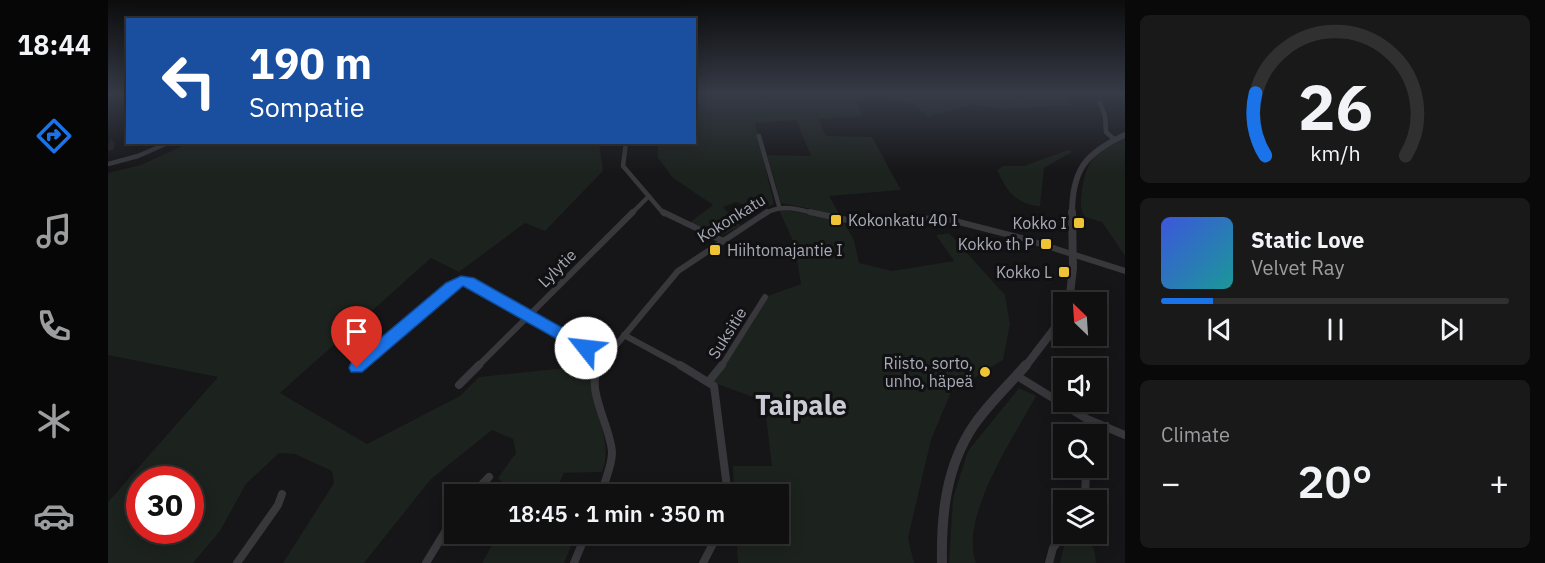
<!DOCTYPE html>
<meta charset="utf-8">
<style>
:root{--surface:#101011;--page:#19191a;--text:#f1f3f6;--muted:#9c9d9f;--line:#303031;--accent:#1a73e8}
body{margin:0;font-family:"IBM Plex Sans",sans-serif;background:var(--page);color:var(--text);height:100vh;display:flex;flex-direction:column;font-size:22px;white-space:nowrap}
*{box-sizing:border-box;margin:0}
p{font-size:20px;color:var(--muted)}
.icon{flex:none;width:33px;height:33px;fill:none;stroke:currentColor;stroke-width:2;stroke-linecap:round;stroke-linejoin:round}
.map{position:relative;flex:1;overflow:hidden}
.sheet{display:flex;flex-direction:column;gap:15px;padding:15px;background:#090909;width:420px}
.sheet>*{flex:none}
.top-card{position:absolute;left:18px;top:18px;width:570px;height:126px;border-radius:0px;box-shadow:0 3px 15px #0003,0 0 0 2px var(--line);background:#1a4fa0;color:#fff;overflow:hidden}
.needle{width:39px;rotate:335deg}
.tools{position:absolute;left:945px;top:292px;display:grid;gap:12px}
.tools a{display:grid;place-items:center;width:54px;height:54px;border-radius:0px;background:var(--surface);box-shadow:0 3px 15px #0003,0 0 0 2px var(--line);font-size:30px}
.speed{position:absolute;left:18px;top:466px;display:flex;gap:12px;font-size:30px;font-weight:700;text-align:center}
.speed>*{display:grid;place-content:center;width:78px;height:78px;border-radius:50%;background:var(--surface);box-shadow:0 3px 15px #0003,0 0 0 2px var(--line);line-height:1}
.speed .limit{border:9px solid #d22;background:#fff;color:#111}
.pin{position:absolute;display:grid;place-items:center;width:51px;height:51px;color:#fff;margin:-62px -26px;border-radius:50% 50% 50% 0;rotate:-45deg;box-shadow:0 0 6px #0007}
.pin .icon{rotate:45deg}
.me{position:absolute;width:66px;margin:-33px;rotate:299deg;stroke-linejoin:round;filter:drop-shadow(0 0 4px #0008)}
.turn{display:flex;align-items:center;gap:21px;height:126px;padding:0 24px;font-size:27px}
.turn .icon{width:78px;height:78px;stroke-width:2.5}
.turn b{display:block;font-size:42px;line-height:51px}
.big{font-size:45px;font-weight:600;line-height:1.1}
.sheet .card{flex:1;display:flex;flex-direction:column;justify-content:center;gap:9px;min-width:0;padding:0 21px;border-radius:9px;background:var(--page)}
.sheet .dial{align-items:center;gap:0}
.dial svg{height:156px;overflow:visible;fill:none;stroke:var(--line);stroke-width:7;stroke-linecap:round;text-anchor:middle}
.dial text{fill:var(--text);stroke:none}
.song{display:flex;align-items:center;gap:18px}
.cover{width:72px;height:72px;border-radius:9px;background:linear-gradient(135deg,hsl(230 70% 55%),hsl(180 70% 35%))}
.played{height:6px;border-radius:3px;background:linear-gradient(90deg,var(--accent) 15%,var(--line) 15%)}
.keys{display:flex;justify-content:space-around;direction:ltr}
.heat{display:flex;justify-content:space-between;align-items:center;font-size:33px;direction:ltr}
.trip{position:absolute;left:336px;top:484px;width:345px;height:60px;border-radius:0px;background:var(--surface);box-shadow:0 3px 15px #0003,0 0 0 2px var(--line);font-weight:600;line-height:60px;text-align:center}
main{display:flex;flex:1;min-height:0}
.tab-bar{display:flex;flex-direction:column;width:108px;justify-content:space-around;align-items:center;background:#060607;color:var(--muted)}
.tab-bar .icon{width:42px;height:42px}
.tab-bar .on{color:var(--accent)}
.tab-bar b{font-size:27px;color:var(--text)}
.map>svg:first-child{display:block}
.green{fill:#1c221d;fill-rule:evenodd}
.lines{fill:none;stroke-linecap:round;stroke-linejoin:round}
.minor-far2{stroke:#37373c;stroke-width:4.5}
.minor-far1{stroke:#37373c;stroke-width:6}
.minor{stroke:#37373c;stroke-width:8}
.tertiary-far2{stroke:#37373c;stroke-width:6}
.tertiary-far1{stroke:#37373c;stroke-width:8}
.tertiary{stroke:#37373c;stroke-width:10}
.shaded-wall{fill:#212023}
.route{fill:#1a73e8;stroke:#114b97;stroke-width:1.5}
.poi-dot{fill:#efc336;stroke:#111012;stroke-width:2}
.labels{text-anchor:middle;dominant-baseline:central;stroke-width:6;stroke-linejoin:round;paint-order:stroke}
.street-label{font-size:16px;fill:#a8abb7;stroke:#111012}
.poi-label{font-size:16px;fill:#a8abb7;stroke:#111012;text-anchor:end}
.near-district-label{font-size:27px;font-weight:bold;fill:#c9cad3;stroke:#111012}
</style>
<main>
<nav class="tab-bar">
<b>18:44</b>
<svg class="icon on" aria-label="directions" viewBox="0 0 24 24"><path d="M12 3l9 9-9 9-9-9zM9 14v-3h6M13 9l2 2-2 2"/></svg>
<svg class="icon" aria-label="music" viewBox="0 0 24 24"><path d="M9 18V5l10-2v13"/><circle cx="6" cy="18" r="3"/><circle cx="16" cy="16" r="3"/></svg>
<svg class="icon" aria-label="phone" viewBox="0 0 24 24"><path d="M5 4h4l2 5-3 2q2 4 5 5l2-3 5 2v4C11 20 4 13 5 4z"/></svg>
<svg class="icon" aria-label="climate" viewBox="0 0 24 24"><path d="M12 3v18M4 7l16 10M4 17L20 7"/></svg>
<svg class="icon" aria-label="car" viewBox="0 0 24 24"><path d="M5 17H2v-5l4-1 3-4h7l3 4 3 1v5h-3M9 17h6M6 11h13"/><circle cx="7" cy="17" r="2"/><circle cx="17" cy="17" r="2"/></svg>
</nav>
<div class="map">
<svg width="1017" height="563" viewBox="0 0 1017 563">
<rect width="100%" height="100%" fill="#161517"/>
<path class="green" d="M587,94H757L747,100L755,116L710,119L718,136L764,137L793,190L721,196L732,215L673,203L659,155L703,156L688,120L647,123L666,204L651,210L628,202L615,207L633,226L614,235L581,223L605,205L565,178L550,158V143L586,142Z
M772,94H970L957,97L963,105L892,109L866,104L820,117L806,104Z
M1017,139V256L994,222L977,217C971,208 973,200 974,190C979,157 988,153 1017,139Z
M81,143H491L495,171L437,231L417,223L351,272L323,258L172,393L259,444L352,396L371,377L467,367L485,370C478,405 508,438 494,472L456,473L446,495H407L390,478L408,453L405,439L384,430L323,479L256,563H175L226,483L224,471L187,454L171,453L138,484L112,531L85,563H0V502L110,377L0,355V173L33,165ZM32,480H82V531H32Z
M960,150L964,152L936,168L932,206C908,205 898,190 889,170L895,166H916Z
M670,208L736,222L746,240L751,263L784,271L846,261L828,235L841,233L897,295L902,324L895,360L843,392L823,440L800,538L806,563H630L628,534H670V495H626L625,466H664L656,401L601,381L657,297L693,284L686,243Z
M911,388L928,396C906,437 851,517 868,563H841L845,498L860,451Z
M390,534H468L456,563H374Z
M967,534H980L987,553L988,563H952L956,546Z"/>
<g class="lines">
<path class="minor-far2" d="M992,103L997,116L998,132L1007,140
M651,136L671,206
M518,142L515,166L556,214
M0,164L30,156L62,142
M523,214L541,196
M657,214C674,203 691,210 710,214"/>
<path class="minor-far1" d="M555,212L615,241
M702,212L758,224L810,218L843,220L917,239L1017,271
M516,335L575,367
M250,367L343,287L357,281L497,358
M369,367L525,212
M490,367L570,271L659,212
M613,367L657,297"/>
<path class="minor" d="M492,365C475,386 504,429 504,453C504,466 496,482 493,495
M572,365L606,386L620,495
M249,368L252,365
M909,376L979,419L1017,435
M601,381L614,365
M351,385L371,365
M982,435L985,422
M364,495L381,477
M977,501L978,468
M129,563L170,505L174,494
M318,563L346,517
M466,563L478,534
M595,563L610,534
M941,563L945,548L956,534"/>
<path class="tertiary-far2" d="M964,214C964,169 978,153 1017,135"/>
<path class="tertiary-far1" d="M961,303L965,268L964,212
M917,367L956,316"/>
<path class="tertiary" d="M834,563C833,515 838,466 866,425C881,403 901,385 918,365"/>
</g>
<path class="shaded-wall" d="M3,139L7,144L5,150L0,151V145Z"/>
<linearGradient id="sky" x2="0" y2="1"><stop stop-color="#0c0c0d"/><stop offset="0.54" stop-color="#363b47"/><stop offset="1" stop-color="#363b47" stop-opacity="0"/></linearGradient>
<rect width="1017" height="173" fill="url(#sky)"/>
<path class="route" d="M353,276L366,278L483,344L485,348L483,352H472L355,286L254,372H243L241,368L243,363L338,283Z"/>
<g class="poi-dot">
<rect x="722" y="214" width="12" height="12" rx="3"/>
<rect x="965" y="217" width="12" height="12" rx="3"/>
<rect x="932" y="238" width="12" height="12" rx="3"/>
<rect x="601" y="244" width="12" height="12" rx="3"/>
<rect x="950" y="266" width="12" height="12" rx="3"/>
<circle cx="877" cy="372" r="6"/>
</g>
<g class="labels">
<g class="street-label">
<text transform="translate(623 218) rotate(-32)">Kokonkatu</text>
<text transform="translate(449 268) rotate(-45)">Lylytie</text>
<text transform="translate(619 333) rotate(-58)">Suksitie</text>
</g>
<g class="poi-label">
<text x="740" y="220" text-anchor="start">Kokonkatu 40 I</text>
<text x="959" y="223">Kokko I</text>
<text x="926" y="244">Kokko th P</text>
<text x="619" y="250" text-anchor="start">Hiihtomajantie I</text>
<text x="944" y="272">Kokko L</text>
<text x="865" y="363">Riisto, sorto,<tspan x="865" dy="18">unho, häpeä</tspan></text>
</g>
<g class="near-district-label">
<text x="693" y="404">Taipale</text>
</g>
</g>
</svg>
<div class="tools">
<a><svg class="needle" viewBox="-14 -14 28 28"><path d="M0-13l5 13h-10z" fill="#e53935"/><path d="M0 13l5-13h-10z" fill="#9c9d9f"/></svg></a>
<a><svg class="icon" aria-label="sound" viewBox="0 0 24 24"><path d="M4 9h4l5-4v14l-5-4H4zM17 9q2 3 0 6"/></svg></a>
<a><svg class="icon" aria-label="search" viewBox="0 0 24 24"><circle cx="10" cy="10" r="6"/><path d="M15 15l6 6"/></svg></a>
<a><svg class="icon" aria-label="layers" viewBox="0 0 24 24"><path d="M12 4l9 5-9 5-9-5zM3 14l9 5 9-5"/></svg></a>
</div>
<div class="speed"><div class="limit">30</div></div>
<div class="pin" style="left:249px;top:368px;background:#d93025"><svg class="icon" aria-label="arrive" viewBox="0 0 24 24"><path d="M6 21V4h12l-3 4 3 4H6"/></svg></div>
<svg class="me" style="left:478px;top:348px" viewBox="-20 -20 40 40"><circle r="19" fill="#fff"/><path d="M0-13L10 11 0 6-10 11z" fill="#1a73e8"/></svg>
<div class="trip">18:45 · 1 min · 350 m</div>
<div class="top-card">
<div class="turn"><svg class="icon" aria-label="left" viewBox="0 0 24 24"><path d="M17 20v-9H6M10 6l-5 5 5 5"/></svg><div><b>190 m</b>Sompatie</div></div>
</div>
</div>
<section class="sheet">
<div class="card dial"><svg viewBox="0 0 100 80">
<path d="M14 69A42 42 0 1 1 86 69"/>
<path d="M14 69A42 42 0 0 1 9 37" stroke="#1a73e8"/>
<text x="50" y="56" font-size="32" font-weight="700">26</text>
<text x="50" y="72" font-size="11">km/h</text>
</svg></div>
<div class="card">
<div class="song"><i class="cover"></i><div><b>Static Love</b><p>Velvet Ray</p></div></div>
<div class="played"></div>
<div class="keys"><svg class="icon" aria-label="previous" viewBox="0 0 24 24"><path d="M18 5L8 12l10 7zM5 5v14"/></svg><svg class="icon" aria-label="pause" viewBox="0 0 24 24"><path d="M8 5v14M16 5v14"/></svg><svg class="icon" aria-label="next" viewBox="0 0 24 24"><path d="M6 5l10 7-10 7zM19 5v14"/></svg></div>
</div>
<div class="card"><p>Climate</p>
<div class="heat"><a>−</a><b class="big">20°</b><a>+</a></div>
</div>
</section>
</main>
